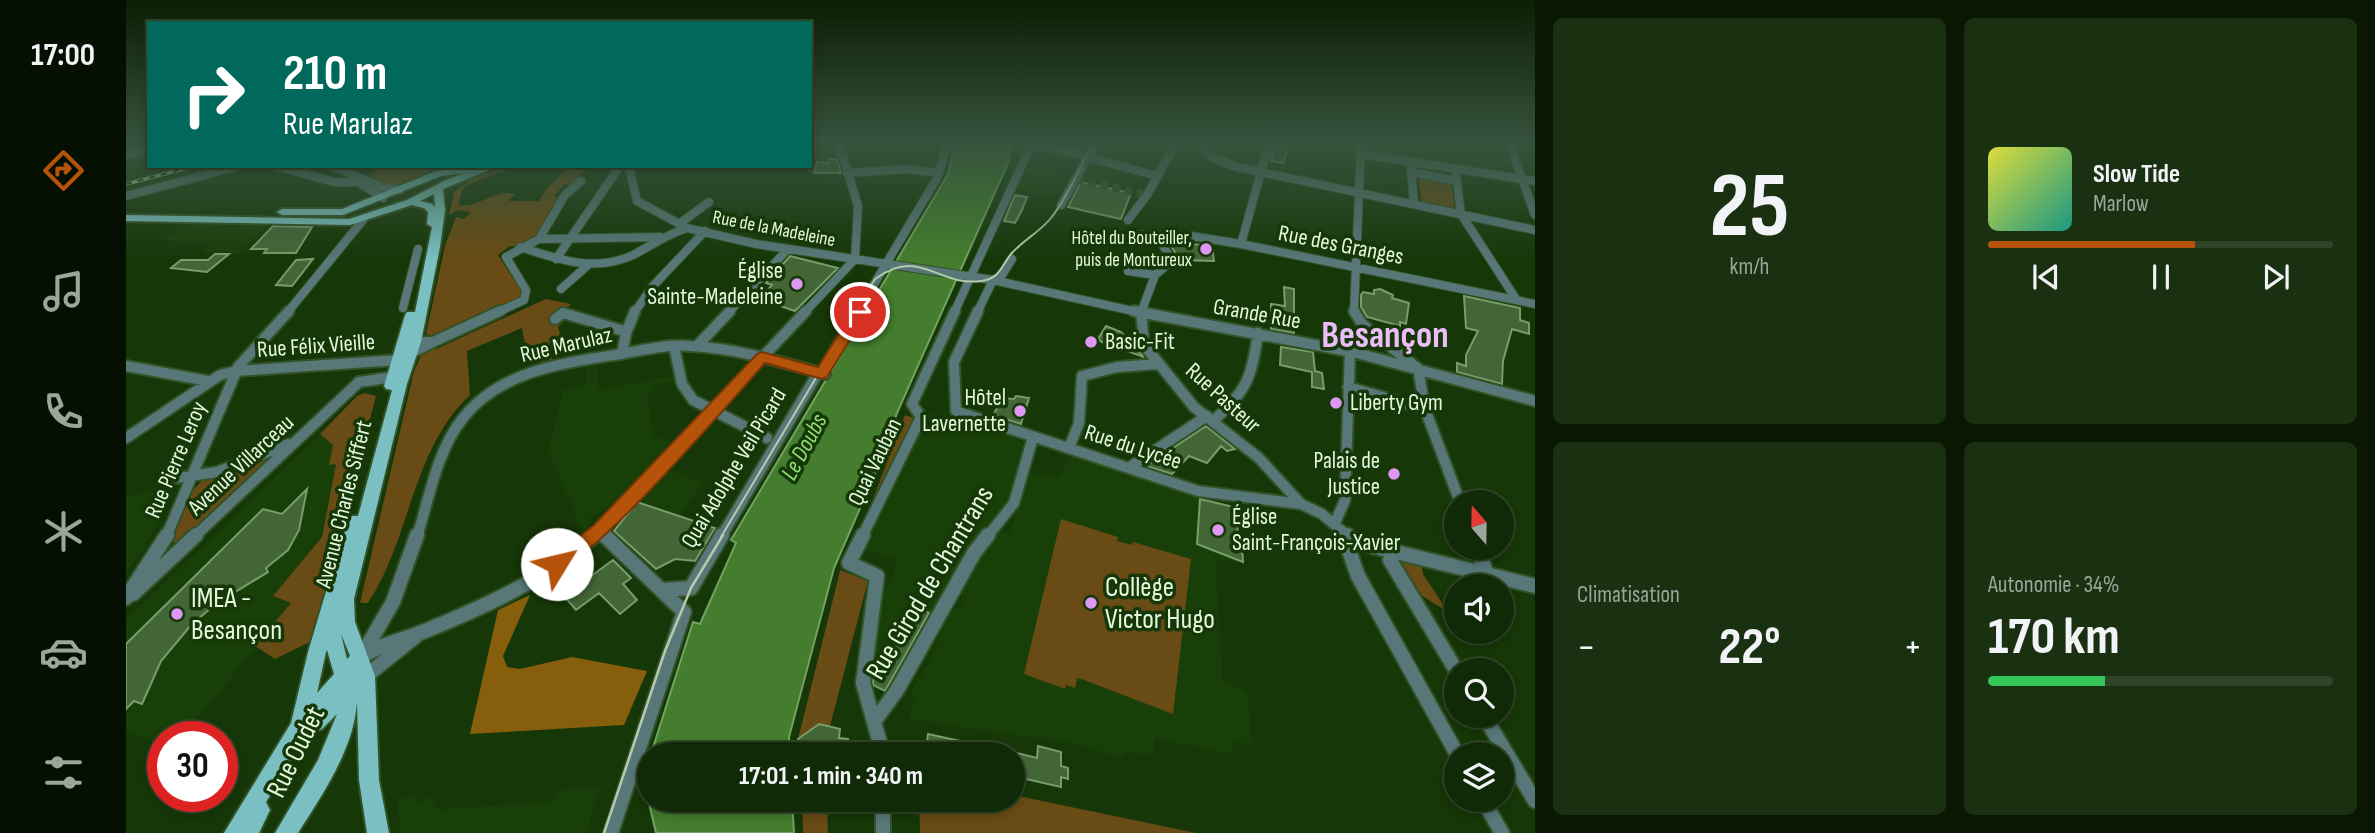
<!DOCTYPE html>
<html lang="fr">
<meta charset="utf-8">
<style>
:root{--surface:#102906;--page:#193110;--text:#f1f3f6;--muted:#9ca69b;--line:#304528;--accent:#b45309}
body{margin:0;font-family:"Sofia Sans Condensed",sans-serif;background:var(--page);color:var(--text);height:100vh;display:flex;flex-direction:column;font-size:26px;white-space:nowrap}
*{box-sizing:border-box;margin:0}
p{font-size:23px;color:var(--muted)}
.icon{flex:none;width:38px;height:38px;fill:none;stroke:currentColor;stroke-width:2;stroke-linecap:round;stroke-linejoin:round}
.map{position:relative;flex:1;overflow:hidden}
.panel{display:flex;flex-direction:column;gap:18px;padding:18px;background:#091703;width:840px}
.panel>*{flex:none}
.guide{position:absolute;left:21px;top:21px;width:665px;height:147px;border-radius:0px;box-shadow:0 4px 10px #0003,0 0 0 2px var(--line);background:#00695c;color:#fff;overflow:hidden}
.needle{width:46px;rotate:340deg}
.tools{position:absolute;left:1318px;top:490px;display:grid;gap:14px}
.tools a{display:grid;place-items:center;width:70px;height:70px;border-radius:50%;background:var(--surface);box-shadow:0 4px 10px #0003,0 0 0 2px var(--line);font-size:35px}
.speed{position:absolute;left:21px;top:721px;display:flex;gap:14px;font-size:35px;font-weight:700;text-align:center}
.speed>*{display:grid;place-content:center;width:91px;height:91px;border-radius:50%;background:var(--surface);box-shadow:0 4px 10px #0003,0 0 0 2px var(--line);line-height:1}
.speed .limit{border:10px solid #d22;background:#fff;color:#111}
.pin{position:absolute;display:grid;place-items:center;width:60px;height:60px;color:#fff;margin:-30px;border:4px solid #fff;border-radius:50%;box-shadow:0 2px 7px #0007}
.me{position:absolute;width:77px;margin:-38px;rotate:54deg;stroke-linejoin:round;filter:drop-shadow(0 0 5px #0008)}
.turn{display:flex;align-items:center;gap:24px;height:147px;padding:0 21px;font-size:32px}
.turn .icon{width:91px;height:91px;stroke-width:2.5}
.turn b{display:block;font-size:49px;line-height:60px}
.big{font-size:52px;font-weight:700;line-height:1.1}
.panel .card{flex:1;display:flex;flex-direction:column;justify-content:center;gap:10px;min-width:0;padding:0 24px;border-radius:10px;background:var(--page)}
.panel .dial{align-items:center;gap:0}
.dial b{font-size:91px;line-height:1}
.song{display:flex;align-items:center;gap:21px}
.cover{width:84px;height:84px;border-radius:10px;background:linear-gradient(135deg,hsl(60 70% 55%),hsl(170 70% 35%))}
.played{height:7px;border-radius:4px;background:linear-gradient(90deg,var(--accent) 60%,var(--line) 60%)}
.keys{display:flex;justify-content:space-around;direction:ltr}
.heat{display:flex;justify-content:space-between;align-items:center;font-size:38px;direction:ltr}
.charge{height:10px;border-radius:5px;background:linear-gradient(90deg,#34c759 34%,var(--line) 0)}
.panel .tiles{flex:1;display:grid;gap:18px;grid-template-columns:repeat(2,1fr)}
.trip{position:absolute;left:511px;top:742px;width:388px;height:70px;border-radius:35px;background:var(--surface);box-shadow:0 4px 10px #0003,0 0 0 2px var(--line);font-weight:700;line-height:70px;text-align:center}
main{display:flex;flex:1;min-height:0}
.tab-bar{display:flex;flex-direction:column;width:126px;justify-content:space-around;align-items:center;background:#061002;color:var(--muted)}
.tab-bar .icon{width:49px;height:49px}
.tab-bar .current{color:var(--accent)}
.tab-bar b{font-size:32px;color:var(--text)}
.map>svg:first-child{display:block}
.built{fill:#193f08}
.green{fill:#684b15}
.forest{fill:#875f0c}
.water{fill:#437d2d;stroke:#73a262;stroke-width:2}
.building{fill:#436637;stroke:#779d6b;stroke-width:2}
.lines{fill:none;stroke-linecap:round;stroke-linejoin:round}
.minor-tunnel{stroke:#355428;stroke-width:8;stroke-dasharray:8 4.5;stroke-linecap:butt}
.minor-far2-casing{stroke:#335226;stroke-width:10}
.minor-far1-casing{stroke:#335226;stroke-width:14}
.minor-casing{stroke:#335226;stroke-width:18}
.major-casing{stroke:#335226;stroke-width:4}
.minor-far2{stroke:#577778;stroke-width:8}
.minor-far1{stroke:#577778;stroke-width:10}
.minor{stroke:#577778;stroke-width:14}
.major{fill:#7abfc1;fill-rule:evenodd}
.tram-far1{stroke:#b4cbab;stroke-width:2}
.tram{stroke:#b4cbab;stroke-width:2.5}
.rail-casing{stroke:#b4cbab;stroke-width:3.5}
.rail{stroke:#163708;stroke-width:2;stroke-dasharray:6;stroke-linecap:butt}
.route{fill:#b45309;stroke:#753606;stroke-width:2}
.poi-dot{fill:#de98f3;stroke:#163708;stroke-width:2.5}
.labels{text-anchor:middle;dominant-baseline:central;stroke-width:7;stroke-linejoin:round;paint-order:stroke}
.far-street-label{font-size:19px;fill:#e4f8dd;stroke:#163708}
.far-poi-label{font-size:19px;fill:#e4f8dd;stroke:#163708;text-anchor:end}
.street-label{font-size:23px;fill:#e4f8dd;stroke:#163708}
.poi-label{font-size:23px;fill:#e4f8dd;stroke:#163708;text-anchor:end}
.water-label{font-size:24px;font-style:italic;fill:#90df76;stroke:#163708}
.near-street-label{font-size:28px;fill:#e4f8dd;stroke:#163708}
.near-poi-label{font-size:28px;fill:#e4f8dd;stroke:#163708;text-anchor:start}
.town-label{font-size:37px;font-weight:bold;fill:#edbcfb;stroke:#163708}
</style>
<main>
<nav class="tab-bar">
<b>17:00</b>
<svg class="icon current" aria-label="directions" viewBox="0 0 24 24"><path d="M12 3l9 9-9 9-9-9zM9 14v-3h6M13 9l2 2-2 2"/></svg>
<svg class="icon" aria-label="music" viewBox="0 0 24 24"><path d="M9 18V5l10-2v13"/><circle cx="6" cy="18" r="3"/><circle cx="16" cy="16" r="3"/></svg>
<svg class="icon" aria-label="phone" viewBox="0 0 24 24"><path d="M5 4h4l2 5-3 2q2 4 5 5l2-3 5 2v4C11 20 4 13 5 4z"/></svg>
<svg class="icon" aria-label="climate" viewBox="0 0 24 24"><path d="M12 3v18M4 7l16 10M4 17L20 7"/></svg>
<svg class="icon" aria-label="car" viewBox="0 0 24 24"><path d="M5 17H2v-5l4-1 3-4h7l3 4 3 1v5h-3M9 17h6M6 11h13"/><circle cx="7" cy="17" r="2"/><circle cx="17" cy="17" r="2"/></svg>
<svg class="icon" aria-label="filters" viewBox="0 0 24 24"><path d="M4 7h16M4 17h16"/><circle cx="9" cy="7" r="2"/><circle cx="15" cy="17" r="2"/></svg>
</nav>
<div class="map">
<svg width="1409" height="833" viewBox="0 0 1409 833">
<rect width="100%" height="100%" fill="#163708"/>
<path class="built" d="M781,143H813L809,160L770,155V152L778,153Z
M1321,143H1374L1388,170L1361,168L1362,171L1330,166Z
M23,151V166H97L0,193V158Z
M966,162L1001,171L999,179L1002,180V187L955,178Z
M898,165L935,175L925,198L887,189Z
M68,223L95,222L143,223L112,254L77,253L85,242L35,240Z
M471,365L473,390L548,376L549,381L527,384L528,391L521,393L527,437L549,442L487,504L463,518L465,523L457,531L422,449L437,390L460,385L459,367Z
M802,412L892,438L900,449L882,500L845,546L819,595L815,594L762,693L742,681L753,606L772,561L732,547Z
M194,434L207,445L210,463L196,537L148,595L165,603L57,737H37V746L0,730V620Z
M944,454L1074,499L1072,544L1117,562L1089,560L1097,682L1121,692L1126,745L1105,740L1107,754L1028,738V756L1002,752L995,757L945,743L783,719L790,698L784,693L803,663L824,612L830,607L837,608L841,597L833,594L852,557L874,530L883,533L905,473L934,477Z
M540,469L576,483L554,516L510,501Z
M23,491L44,499L21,543L0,575V497Z
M474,788L460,833H274L271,796L279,799L289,794L291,804L302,795L304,798L306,797L311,810L429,801L432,789Z"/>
<path class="green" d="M260,166H310C302,176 276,188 263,185C256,183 248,178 242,175Z
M384,166H392L343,184L337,188L332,205C352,209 369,188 389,194L383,201H413L422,187L445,166L462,168L446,185L439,184L428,196L434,198C424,218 412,250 384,246L372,255L396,292L395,298L302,340L304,335L300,334L319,246L330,217L338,219L345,212L331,210L323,215L328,192L348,177Z
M1293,177L1325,183L1329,210L1295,203Z
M420,299L445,304L439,310L446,312L432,327L434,334L424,345L426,360L403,364L396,328L341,351L344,395C286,449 285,538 242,603H234L288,371L296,354L307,345L310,349Z
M238,393L250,396L186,641L149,659L129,646L165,603L147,596L196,537L210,464L203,465L207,445L194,434L231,396Z
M779,415L791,419L714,570L742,581L704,726L692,724L672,739L684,754H673L672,739L714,571L747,499Z
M155,451L54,543L46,542L64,493L76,481Z
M935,519L992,537L991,541L1006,545L1007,542L1065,559L1047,714L958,680L951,678L949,688L940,685L939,689L898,674Z
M1272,560L1295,563L1297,574L1322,612L1293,594Z
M887,795L1070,833H794L793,800H887Z
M676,800H701L702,833H677Z"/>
<path class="forest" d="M404,595L377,656L381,667L394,669L446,657L521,671L498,725L344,734L372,610Z"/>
<path class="water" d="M829,143H886L883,161L771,413L749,474L708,568L663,737L664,754H525L567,622L574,624L610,543L605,540L822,174Z
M523,759V800H666L668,833H530L517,778Z"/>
<path class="building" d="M1149,143H1163L1157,163L1145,161Z
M703,159H711L715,173H688L691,162L703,163Z
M955,182L1005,193L995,219L942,207Z
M889,195L901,197L896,210L889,223L878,221Z
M147,226L186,227L170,253H138L141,249H125Z
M1043,242L1086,246L1088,261L1053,260Z
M89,254H103L81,272L45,268L55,260H82Z
M664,256L712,268L669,311L634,299L646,285L640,283Z
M187,259L166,286L150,285L170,260Z
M1158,287L1168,289V333L1145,329V304L1159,306Z
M1254,289L1267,295L1266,298L1283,303L1280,324L1274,322V326L1241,317L1235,307V295L1237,292L1248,294V290Z
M1338,296L1394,308V320L1403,323V334L1386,329L1377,361L1376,384L1331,372V363L1340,366V355L1352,331L1340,328Z
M980,326L995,332L1018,357L976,342L972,339Z
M1155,347L1187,352L1189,371L1196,373L1198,389L1186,387V372L1154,365Z
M890,396L903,398L895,424L867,415L877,398L888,399Z
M1080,426L1109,449L1101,451L1095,446L1081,463L1063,456L1046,474L1020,466Z
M181,489L173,530L162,550L140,568L142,572L91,603L66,624L35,661L16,704L8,701L0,709V644L137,509L156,514Z
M1074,499L1108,507L1111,515L1112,544L1116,546L1117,562L1071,544Z
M511,502L589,528L569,561L549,559L530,569L488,531Z
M487,560L505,578L497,584L511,600L494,614L473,593L450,610L438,596Z
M791,607L803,613L759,691L747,685V679H752Z
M693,724L714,729L713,738L722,739V749L712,748V754H684L672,739Z
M802,734L880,751V754H799Z
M912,746L935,752V766L942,768V779L935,777V787L887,776V752L911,758Z"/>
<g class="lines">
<path class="minor-tunnel" d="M950,179L1021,195"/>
<g class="minor-far2-casing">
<path id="minor-far2" d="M713,143L732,206L729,259
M908,143L1032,176
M1072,143L1087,158L1111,167L1409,230
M1383,143L1409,215
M1236,154L1409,181
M0,156L23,149
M149,166L208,182H231
M206,166L256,187L274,190
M503,166L511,201L561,228L630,244L867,280L1016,313
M1329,168L1335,214L1390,299
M1285,169L1288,204
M1286,172L1331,181
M721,173L780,169L813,173
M229,180L257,198
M0,196L113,166
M935,205L970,143
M1002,220L1021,195L1050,143
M553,224L583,202
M1011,235L1065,236L1115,244L1409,304
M413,239L439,195L455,181
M1115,244L1143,143
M394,247C431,259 469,273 507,255C525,246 541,234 561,228
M430,259L494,166
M1002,271L1029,275
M867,280L875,277L886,259
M435,289L462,265
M277,308L292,249
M161,313L237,220
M370,313L398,300L400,290L380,257L413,239L534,237
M508,313L527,286L579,231
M602,313L661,250
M678,313L729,259
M731,313L811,178L822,143
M828,313L906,143
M851,313L867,280
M1015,313L1029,275L1046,261L1031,235
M1228,313L1235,143"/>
</g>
<g class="minor-far1-casing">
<path id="minor-far1" d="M852,311L828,362L830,411L1072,491L1175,504L1196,514L1223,537
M1008,311L1227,352L1409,401
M1015,311L1018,345L1068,407L1133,458L1175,504
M1228,311L1236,324L1290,367
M429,319L437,313L498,331
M307,342L374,311
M548,346L556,384L567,400L641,438
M571,346L604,311
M287,352L307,342H289
M496,354L500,333L509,311
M0,366L82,381
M1292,368L1299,409L1334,502
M696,373L732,311
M1222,387L1299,409
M1087,421C1121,391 1126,377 1132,333
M0,438L94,375L110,371L272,360L277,364
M943,448L953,423L956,376L991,367L1031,364
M1004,467L1081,416
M50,478L91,472L163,444
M1209,523L1219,500L1224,351
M474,531L480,537
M40,537L112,367L163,311
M68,537L233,382L267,377
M291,537C303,499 311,450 337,418C375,370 438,363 495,354C518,350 541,344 564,346C610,348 655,362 699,374
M467,537L680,311
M595,537L692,373
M736,537L795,417L786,404L829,311
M861,537L888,503L907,437"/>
</g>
<g class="minor-casing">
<path id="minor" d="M478,535L558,612L485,833
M737,535L723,563L751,576L737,683L757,754
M1221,535L1229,542
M1229,542L1223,551L1232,576L1331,754
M1229,542L1409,586
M1351,548L1361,574
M1264,560L1330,670
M537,590L565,588L596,535
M7,594L70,535
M0,598L41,535
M239,650L267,602L291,535
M234,658C254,644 277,640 299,631C360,606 420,579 469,535
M240,676L290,636
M1358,716L1409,801
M750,719L771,690L848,553L862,535
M757,800V833
M1357,800L1376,833"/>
</g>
<g class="major-casing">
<path id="major" d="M358,166H373L317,189L319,210L314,247L295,342L281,384L228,599L229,622L249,676L253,780L263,833H241L233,780L231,702C228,749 196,795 172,833H149L192,760L211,714L196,729L189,732L184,730L181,734L140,802L144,810L133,833H98L165,723L182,652L221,521L223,516H232L266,390L260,389L258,386L279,315L281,312H289L306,227L301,224L302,212L298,208L286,205L224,225L0,221V215L223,219L281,200L320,180L338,173L315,176L217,215H156L151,212L156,209H216L310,171L342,167L347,170ZM308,194L309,207L306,204L294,201ZM215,634L224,656L221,659ZM201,650L208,674L191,693L200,652Z"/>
</g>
<use href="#minor-far2" class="minor-far2"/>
<use href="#minor-far1" class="minor-far1"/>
<use href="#minor" class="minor"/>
<use href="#major" class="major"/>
<path class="tram-far1" d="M595,537L749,279C794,246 812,287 855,281C874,279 875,266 885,254C897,240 914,232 925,218C943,195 953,168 967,143"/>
<path class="tram" d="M478,833L539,651L565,588L597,535"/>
<g class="rail-casing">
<path id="rail" d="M0,184L69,166"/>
</g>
<use href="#rail" class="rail"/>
</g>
<linearGradient id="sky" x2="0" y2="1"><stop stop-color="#0c1e04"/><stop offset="0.55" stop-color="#36533d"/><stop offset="1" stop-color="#36533d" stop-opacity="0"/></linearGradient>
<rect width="1409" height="260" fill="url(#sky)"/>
<path class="route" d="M734,307L741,312L701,377L696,379L639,363C612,393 453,580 424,570L421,564L424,559L467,526L631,354L636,352L692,367L729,308Z"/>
<g class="poi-dot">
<circle cx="1080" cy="249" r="7"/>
<circle cx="671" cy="284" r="7"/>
<circle cx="965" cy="342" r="7"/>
<circle cx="1210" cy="403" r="7"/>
<circle cx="894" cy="411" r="7"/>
<circle cx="1268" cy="474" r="7"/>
<circle cx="1092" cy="530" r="7"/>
<circle cx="965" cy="603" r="7"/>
<circle cx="51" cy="614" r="7"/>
</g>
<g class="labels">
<g class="far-street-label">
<text transform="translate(648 229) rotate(11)">Rue de la Madeleine</text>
</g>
<g class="far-poi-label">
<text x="1066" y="238">Hôtel du Bouteiller,<tspan x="1066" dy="22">puis de Montureux</tspan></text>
</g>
<g class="street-label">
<text transform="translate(1215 245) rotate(11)">Rue des Granges</text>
<text transform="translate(1131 314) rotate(10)">Grande Rue</text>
<text transform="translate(440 345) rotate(-13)">Rue Marulaz</text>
<text transform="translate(190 346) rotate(-4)">Rue Félix Vieille</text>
<text transform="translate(1097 398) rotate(42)">Rue Pasteur</text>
<text transform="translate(1007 447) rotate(18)">Rue du Lycée</text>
<text transform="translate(50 460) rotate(-67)">Rue Pierre Leroy</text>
<text transform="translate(749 462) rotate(-64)">Quai Vauban</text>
<text transform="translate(115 465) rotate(-43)">Avenue Villarceau</text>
<text transform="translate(608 468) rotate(-59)">Quai Adolphe Veil Picard</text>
<text transform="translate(218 504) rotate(-76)">Avenue Charles Siffert</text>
</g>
<g class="poi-label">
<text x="657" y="271">Église<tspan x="657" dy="26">Sainte-Madeleine</tspan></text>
<text x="979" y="342" text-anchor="start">Basic-Fit</text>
<text x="880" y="398">Hôtel<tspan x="880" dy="26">Lavernette</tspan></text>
<text x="1224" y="403" text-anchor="start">Liberty Gym</text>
<text x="1254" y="461">Palais de<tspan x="1254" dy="26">Justice</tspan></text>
<text x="1106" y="517" text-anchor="start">Église<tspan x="1106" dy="26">Saint-François-Xavier</tspan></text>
</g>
<g class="water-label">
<text transform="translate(678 447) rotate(-62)">Le Doubs</text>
</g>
<g class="near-street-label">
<text transform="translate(804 583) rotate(-59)">Rue Girod de Chantrans</text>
<text transform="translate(170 752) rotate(-64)">Rue Oudet</text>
</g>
<g class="near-poi-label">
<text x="979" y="587">Collège<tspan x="979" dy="32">Victor Hugo</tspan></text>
<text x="65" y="598">IMEA -<tspan x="65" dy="32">Besançon</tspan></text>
</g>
<g class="town-label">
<text x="1259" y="336">Besançon</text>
</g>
</g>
</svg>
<div class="tools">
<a><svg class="needle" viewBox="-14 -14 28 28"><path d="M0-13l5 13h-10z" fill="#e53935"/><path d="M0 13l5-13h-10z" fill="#9ca69b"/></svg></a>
<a><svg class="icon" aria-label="sound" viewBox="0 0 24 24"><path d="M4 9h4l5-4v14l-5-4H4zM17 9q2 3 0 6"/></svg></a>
<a><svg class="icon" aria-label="search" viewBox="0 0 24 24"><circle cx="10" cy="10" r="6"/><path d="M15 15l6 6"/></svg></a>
<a><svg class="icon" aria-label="layers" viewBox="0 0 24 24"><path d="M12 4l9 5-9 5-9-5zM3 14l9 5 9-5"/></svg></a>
</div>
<div class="speed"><div class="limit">30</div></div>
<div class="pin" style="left:734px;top:312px;background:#d93025"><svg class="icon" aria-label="arrive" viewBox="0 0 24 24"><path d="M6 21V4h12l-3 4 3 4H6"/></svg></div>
<svg class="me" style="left:431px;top:564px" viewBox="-20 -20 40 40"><circle r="19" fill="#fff"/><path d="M0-13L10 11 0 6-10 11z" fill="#b45309"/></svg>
<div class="trip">17:01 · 1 min · 340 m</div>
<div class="guide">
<div class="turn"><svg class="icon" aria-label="right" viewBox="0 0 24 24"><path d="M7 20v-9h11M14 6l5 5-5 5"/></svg><div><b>210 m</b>Rue Marulaz</div></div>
</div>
</div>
<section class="panel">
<div class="tiles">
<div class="card dial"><b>25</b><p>km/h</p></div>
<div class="card">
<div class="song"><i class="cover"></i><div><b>Slow Tide</b><p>Marlow</p></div></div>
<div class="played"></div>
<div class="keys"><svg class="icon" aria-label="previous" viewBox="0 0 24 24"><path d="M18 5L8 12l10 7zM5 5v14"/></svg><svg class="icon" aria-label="pause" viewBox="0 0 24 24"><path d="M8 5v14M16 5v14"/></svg><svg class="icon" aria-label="next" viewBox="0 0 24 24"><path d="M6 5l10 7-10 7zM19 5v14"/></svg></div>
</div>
<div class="card"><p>Climatisation</p>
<div class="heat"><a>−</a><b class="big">22°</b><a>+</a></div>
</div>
<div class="card"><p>Autonomie · 34%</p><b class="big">170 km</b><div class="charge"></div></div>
</div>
</section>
</main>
